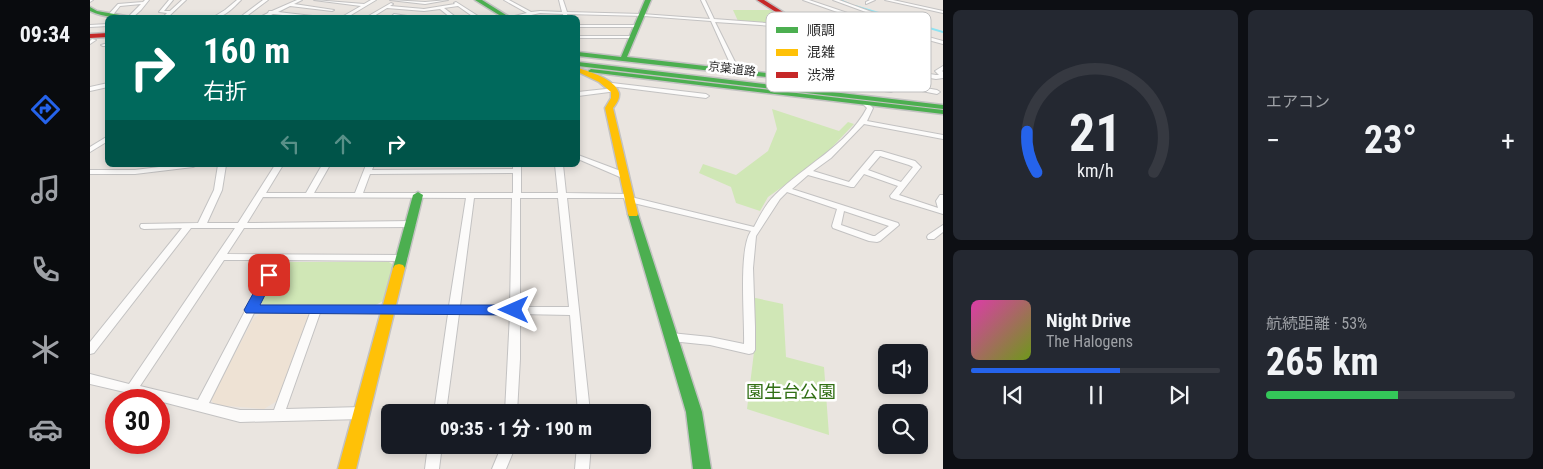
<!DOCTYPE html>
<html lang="ja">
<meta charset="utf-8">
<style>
:root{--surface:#171b24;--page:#242831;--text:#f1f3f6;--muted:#9ea1a6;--line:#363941;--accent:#2563eb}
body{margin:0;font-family:"Roboto Condensed","Noto Sans JP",sans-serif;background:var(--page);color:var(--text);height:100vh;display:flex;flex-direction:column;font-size:19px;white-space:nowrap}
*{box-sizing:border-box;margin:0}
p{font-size:16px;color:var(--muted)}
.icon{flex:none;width:28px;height:28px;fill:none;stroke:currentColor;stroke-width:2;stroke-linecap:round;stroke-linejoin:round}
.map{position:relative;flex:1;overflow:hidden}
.side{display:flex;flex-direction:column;gap:10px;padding:10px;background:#0d0f14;width:600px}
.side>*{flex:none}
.banner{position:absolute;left:15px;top:15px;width:475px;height:152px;border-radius:8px;box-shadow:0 2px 8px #0003;background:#00695c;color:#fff;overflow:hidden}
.tools{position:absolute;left:788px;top:344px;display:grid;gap:10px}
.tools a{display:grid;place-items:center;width:50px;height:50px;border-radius:8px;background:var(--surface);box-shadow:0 2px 8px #0003;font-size:25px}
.speed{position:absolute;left:15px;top:389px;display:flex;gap:10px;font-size:25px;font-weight:700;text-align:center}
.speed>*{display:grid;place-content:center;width:65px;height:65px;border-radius:50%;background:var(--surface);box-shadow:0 2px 8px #0003;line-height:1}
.speed .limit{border:8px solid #d22;background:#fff;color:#111}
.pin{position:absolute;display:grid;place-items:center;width:42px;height:42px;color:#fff;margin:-21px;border-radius:10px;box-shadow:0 2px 8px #0006}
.me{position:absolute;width:55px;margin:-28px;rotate:270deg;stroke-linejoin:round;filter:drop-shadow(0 0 4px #0008)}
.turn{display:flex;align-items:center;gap:18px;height:105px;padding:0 15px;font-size:22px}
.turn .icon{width:65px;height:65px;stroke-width:2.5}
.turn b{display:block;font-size:35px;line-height:42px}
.lanes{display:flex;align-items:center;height:48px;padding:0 15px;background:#0003;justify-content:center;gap:25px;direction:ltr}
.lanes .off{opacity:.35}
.big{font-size:38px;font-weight:700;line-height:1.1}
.side .tile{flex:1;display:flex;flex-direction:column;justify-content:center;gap:8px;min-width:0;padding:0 18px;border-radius:8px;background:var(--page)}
.side .dial{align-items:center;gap:0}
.dial svg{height:130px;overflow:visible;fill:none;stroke:var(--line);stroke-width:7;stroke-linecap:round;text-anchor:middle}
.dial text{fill:var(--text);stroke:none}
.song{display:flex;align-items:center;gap:15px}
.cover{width:60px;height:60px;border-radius:8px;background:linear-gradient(135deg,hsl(320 70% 55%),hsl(80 70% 35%))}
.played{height:5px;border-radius:2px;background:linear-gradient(90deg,var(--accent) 60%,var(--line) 60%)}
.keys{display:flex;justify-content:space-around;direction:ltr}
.heat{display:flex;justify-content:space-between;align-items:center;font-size:28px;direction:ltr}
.charge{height:8px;border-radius:4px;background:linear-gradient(90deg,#34c759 53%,var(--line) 0)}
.side .tiles{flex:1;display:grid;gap:10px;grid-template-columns:repeat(2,1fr)}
.trip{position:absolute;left:291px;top:404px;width:270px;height:50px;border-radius:8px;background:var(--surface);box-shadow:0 2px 8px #0003;font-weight:700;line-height:50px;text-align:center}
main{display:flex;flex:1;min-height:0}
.dock{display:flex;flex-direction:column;width:90px;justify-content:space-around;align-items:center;background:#090b0e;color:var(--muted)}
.dock .icon{width:35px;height:35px}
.dock .selected{color:var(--accent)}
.dock b{font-size:22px;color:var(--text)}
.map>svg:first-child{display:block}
.education{fill:#eee2d4}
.green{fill:#d0e7b6}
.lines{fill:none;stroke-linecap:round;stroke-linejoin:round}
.stream{stroke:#8ee3f2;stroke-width:2}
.street-casing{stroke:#c3c2c2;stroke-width:2}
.fast-casing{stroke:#c3c2c2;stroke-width:3}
.slow-casing{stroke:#c3c2c2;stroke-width:3}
.jam-casing{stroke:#c3c2c2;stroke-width:3}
.street{fill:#fcfbfa;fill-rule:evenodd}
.fast{fill:#4caf50;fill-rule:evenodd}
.slow{fill:#ffc107;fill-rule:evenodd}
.jam{fill:#c62828;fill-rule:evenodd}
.route{fill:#2563eb;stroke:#184099}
.labels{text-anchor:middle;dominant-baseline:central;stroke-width:5;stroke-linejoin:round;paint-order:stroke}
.far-street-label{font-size:12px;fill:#2b2b2b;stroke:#fff}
.near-park-label{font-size:18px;fill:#316f14;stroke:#fff}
.key{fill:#fff;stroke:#bfbfbf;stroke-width:1}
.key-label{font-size:14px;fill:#2b2b2b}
</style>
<main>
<nav class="dock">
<b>09:34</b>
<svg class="icon selected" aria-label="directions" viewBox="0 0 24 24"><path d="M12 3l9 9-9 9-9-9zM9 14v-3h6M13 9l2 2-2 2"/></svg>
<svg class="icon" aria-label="music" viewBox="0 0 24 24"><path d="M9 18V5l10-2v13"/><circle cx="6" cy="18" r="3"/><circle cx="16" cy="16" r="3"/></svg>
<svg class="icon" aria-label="phone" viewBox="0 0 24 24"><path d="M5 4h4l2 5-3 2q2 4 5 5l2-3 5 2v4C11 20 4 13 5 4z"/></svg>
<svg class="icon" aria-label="climate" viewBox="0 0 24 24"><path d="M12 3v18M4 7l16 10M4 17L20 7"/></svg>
<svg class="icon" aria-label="car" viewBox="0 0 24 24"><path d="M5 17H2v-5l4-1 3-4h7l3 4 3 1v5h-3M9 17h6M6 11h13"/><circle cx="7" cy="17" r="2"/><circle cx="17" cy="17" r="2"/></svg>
</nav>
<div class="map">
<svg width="853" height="469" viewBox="0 0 853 469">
<rect width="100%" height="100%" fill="#eae5e0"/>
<path class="education" d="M170,314H216L221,317L187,401L174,409L124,405L121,399L163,319Z"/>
<path class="green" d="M643,10H686L705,25L648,21Z
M682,109L749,131L758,122L764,124L730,160L678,197L670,211L646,203L641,187L609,173L613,164L646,175L678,151L687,129Z
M197,262H299L303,265L293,301L284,306L176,307L170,302L189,267Z
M661,297L693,304L696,357L734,367L739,435L657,409L664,352Z"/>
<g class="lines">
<path class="stream" d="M750,0L759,4
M765,6L853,32"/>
<g class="street-casing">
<path id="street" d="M0,0H3L0,2Z
M55,0H59L51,10L42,18L38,17L51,4L30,6L22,16L18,15L28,4L53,2Z
M79,0H83L74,11H80L92,0H96L77,18H72L77,13L69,12Z
M147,0H151C143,8 134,18 122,18L135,10Z
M173,0H178L154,18H149Z
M207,0H212L204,4L244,10L242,11L200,6L188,12L231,17L221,18L183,14L175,18H168L178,13L179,11H182Z
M224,0L274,4L281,0H286L256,18H250L271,6Z
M300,0L335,2L358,0L335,4Z
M414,0H419L441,12L450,11L472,12L469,0H473L477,12L552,14L620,19L611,0H615L624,19L715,26L717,27L715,28L625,22L650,72L647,74L644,72L621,21L554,16L477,14L478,18H474L473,14L450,13L428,18H416L437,13Z
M713,0H719L793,25L803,22L743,0H749L809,22L798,26L853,41V44L790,27Z
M780,0H785L776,4V2Z
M795,0H803L853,11V13Z
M366,2L391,18H385L368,6L354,8L367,18H361L350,9L334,11L297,8L281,18H275L301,3L303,4L300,6L334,9L365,4L364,3Z
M304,14L324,17L326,18L302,16Z
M18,24V26L0,27V25Z
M488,25H548L550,26L548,27H488Z
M488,36H543L545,37L543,38H488Z
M2,39L6,40L0,44V41Z
M18,43V46H13L11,45Z
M739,53L767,59L795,68L797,67L846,75H849L845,71L853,66V70L852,71L853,72V78L846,79L800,71L809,77L806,80L807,83L847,90L850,92L847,94L806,86L803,91L801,92L754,85V83L756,82L799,88L801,84L800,80L803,77C782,65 760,61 737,56L736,55Z
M18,83V87L0,91V87Z
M522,83L616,94L619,96L616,98L520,86L519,85Z
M525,88L527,89V91L488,96V92Z
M773,102H777L783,108L777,121L853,135V139L774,124L741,158L723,171L759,182L785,151H791L825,161L831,167L809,195L848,208L846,201L850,195H853V214L801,198L800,196L808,186L774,174L764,187H761L718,175L702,189L808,223L809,225L790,241L787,242L779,241L743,228L742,226L747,209L697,192L690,199L666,236L663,268L665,327V350L663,353L659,354L620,345L581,341L577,340L576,337L577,334L581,333L620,337L654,344C655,319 648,250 661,231L535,201L534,198H477L500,412H488L480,315L430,314V359L427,412H415L420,314H369L356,412H344L358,314L230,313L196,409L272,407L276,409L278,413L276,417L272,419L150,422L69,401V400L0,384V374L39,384L145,228H101L4,353L0,354V342L92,228L54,229L51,228L50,226L51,224L108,223L124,190L128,165H136L132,190L117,223H148L185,165H193L176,193H216L232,165H240L224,193H265L276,165H284L282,170L423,169V165H431V193H468L465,165H473L476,193L538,194H541V197L664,227C670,216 676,203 685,195C713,166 757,146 777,108L772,103ZM790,156L819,165L823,167L811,182L778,170ZM423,173V193H273L280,174ZM173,197L376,198L359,306L168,305L191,260L313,261L318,258L313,255L137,254L154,228L322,227L326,224L322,221L157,223ZM384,198H422L420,307L370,306ZM430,198H468L479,307H430ZM754,211L799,226L785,236H783L751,225ZM134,260H182L108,400L50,386ZM164,313H220L184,410H150L119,403Z
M18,136V141L0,152V147Z
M488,155L536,173L537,175L533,177H530L488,159Z
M85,165H107L103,167L45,174H0V170H45Z
M853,225V232L844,239H838L837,237L838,235Z
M338,445H352L349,469H335Z
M412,445H426L416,469H402Z
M487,445H501L499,469H485Z"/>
</g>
<g class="fast-casing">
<path id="fast" d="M385,0H392L421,18H414Z
M555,0H561L537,57L754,82L730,48L733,46L735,47L762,82L756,86L488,56V52L531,57Z
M0,7L7,11L47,18C32,18 14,18 0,11Z
M488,62L853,105V109L488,66Z
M501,69L853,110V114L499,72L498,71Z
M328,192L333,195L315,268L313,271H305L303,268L323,195Z
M543,211L548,214L612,412L621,469H603L596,412L538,214Z"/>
</g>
<g class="slow-casing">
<path id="slow" d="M488,68C500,72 525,79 529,93C530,99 526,104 523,108L548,214L547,216H539L538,214L515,108L521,98V92L509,82L488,72Z
M309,264L313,265L315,268L266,469H248L303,268L305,265Z"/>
</g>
<g class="jam-casing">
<path id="jam" d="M667,0H674L712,24L735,47V49H731L708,26Z
M18,33V37L0,38V34Z"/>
</g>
<use href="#street" class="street"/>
<use href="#fast" class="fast"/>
<use href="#slow" class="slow"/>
<use href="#jam" class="jam"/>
</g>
<path class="route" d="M179,270L185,275L170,305H424L429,307L431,310L429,314L424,315L156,313L154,310L175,272Z"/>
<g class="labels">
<g class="far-street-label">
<text transform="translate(642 69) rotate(7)">京葉道路</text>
</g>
<g class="near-park-label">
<text x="701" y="391">園生台公園</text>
</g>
</g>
<rect x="676" y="12" width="165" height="80" rx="8" class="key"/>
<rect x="686" y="27" width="22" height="6" fill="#4caf50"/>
<rect x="686" y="49" width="22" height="7" fill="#ffc107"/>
<rect x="686" y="72" width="22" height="6" fill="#c62828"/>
<g class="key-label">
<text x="717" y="35">順調</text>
<text x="717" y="57">混雑</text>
<text x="717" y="80">渋滞</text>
</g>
</svg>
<div class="tools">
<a><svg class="icon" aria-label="sound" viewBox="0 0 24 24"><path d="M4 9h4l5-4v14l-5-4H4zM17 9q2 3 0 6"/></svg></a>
<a><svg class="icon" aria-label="search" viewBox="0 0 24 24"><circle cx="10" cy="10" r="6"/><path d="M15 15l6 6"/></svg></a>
</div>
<div class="speed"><div class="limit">30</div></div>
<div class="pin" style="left:179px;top:275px;background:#d93025"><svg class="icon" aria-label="arrive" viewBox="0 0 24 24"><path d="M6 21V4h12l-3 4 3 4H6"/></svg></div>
<svg class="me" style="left:424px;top:310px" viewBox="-20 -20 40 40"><path d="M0-17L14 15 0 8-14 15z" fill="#2563eb" stroke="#fff" stroke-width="4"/></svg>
<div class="trip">09:35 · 1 分 · 190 m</div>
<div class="banner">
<div class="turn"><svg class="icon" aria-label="right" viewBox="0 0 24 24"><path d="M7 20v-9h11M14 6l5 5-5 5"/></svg><div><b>160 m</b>右折</div></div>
<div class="lanes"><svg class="icon off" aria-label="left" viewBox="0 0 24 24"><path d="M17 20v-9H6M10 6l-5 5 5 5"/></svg><svg class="icon off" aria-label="ahead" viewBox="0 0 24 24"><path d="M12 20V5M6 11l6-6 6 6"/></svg><svg class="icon" aria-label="right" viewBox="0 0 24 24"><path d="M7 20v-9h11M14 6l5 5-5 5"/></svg></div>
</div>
</div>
<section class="side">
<div class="tiles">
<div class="tile dial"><svg viewBox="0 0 100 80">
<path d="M14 69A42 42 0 1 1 86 69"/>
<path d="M14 69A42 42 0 0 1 8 44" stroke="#2563eb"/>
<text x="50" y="56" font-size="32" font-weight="700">21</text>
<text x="50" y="72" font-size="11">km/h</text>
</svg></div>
<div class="tile"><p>エアコン</p>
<div class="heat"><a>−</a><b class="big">23°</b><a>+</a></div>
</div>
<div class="tile">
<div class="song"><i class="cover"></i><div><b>Night Drive</b><p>The Halogens</p></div></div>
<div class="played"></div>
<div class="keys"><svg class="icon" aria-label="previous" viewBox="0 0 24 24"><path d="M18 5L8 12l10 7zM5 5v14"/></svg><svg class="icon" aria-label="pause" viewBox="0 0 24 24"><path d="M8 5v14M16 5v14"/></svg><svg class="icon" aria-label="next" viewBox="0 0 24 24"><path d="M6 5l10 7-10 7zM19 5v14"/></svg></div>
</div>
<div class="tile"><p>航続距離 · 53%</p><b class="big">265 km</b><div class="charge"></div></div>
</div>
</section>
</main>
